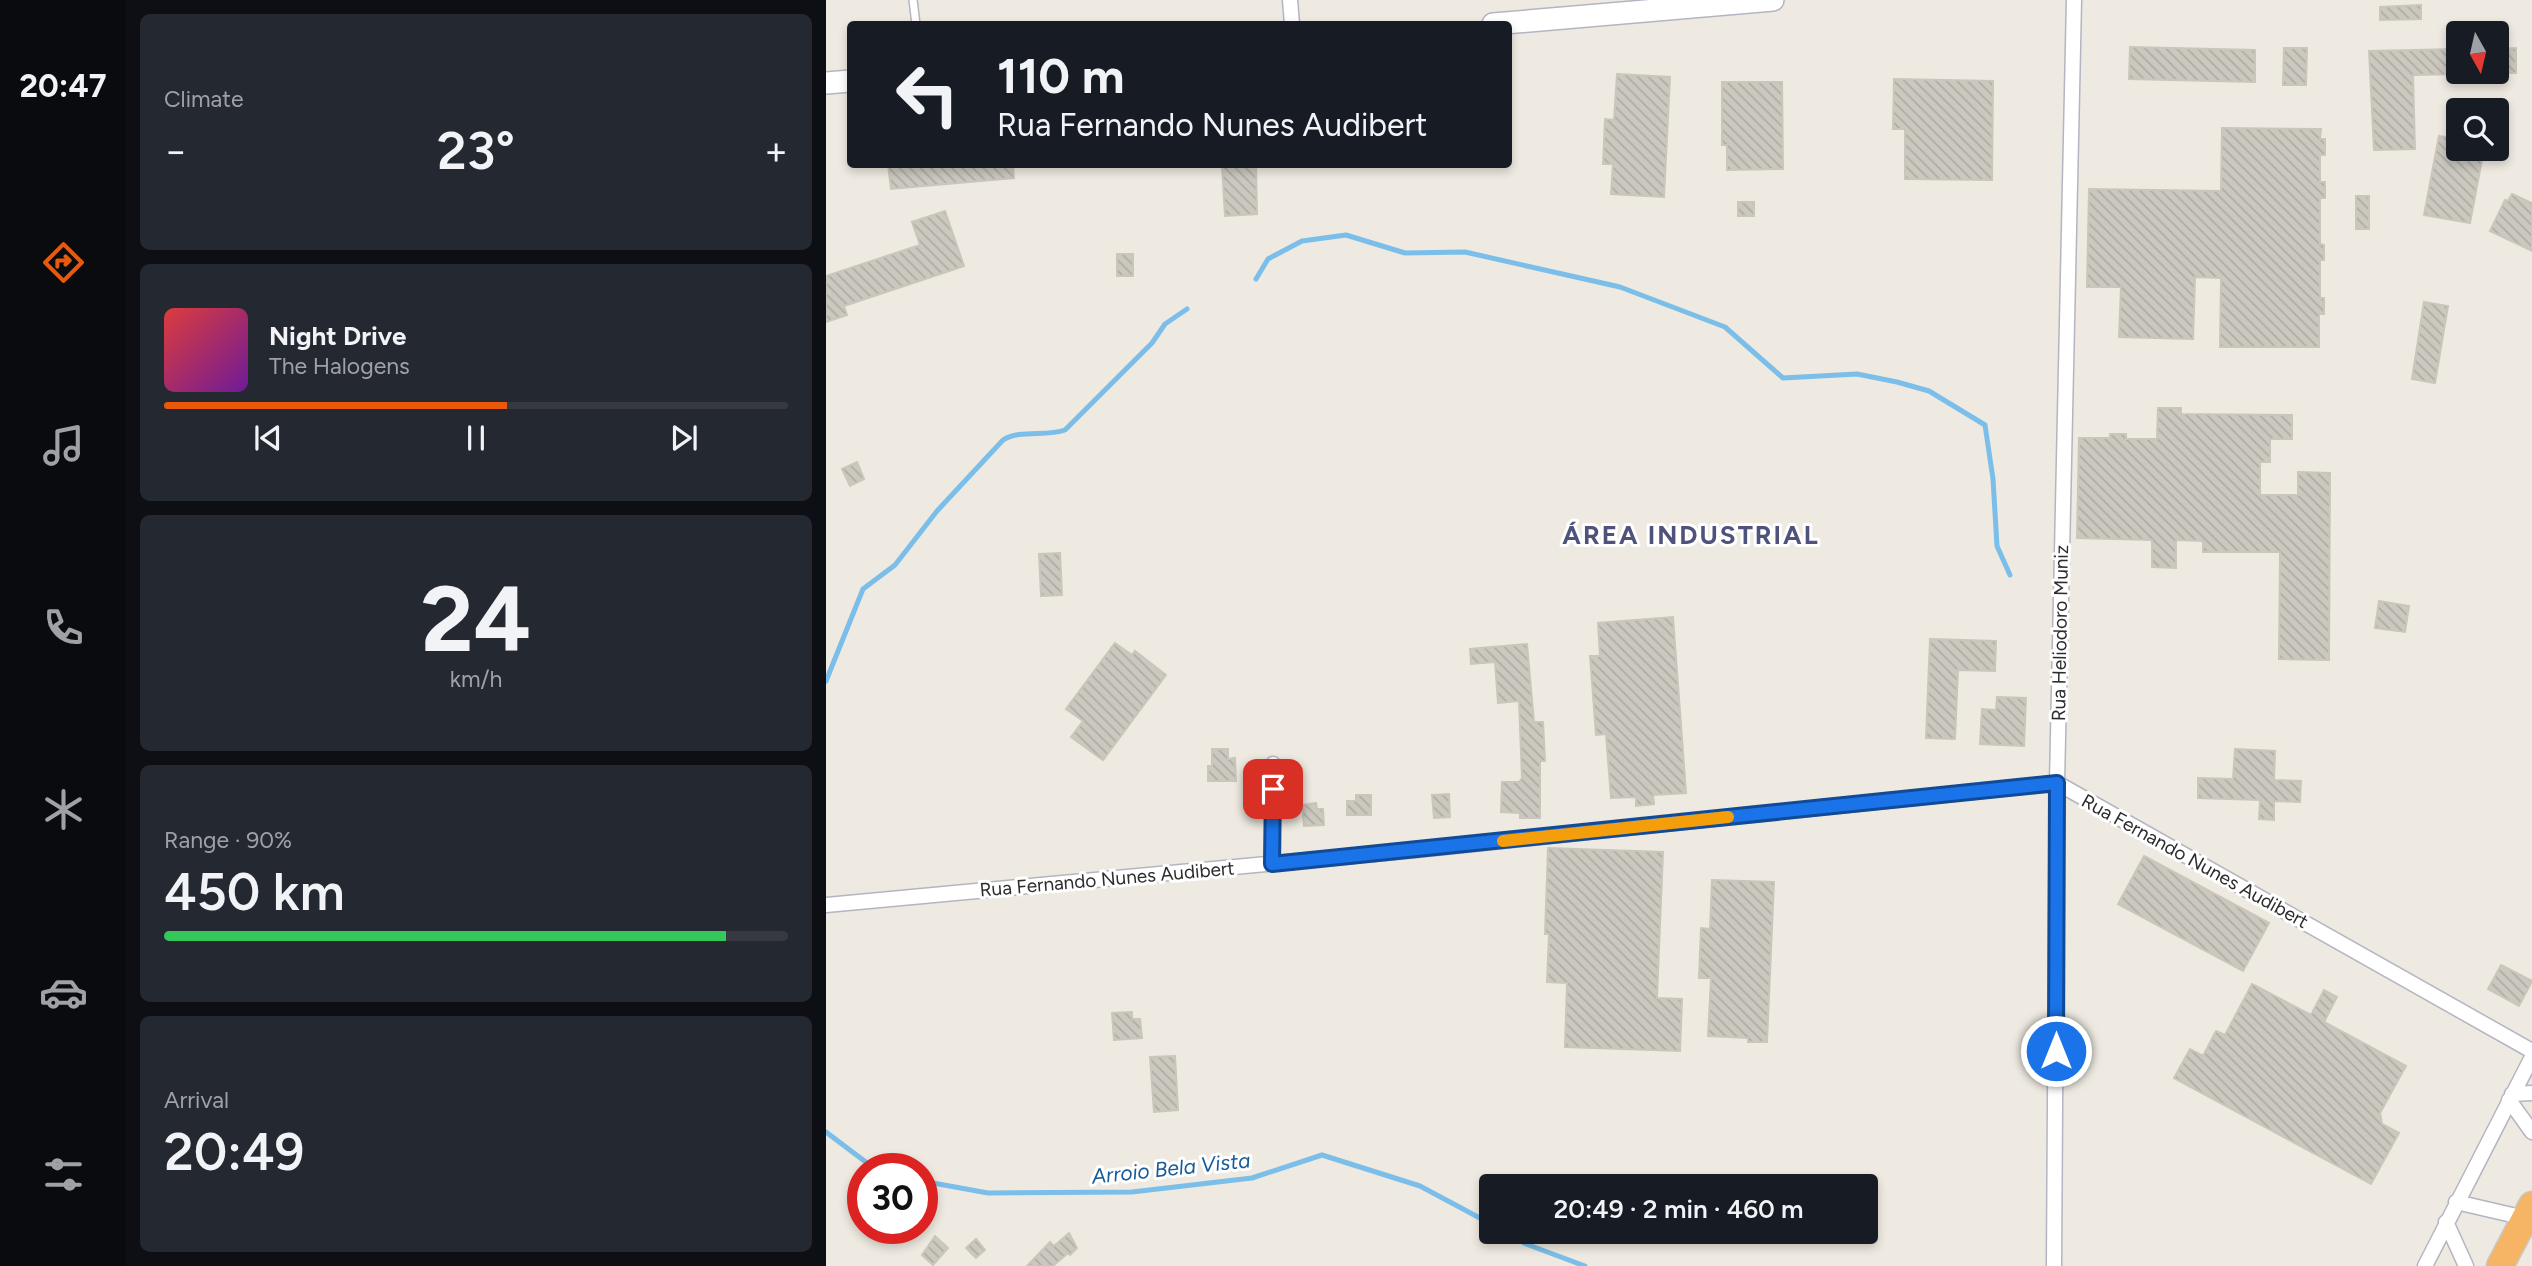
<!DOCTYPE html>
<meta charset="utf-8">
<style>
:root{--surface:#171b24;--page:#242831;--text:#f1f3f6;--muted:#9ea1a6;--line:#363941;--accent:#ea580c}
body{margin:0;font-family:Figtree,sans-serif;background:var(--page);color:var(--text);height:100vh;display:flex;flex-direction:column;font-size:26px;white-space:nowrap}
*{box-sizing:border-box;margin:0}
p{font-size:23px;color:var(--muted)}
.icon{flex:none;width:38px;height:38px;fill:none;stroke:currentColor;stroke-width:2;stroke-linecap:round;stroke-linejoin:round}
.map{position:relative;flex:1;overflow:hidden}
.details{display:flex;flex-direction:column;gap:14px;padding:14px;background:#0d0f14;width:700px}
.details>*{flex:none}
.guide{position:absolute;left:21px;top:21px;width:665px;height:147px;border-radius:7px;box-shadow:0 4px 10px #0003;background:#171b24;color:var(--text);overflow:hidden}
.needle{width:46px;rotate:172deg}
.fabs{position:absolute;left:1620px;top:21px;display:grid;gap:14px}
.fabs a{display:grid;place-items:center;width:63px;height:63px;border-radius:7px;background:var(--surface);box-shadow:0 4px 10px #0003;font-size:35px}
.speed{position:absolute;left:21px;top:1153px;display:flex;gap:14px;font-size:35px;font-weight:700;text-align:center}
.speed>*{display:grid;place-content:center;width:91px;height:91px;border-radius:50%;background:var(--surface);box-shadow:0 4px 10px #0003;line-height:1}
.speed .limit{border:10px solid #d22;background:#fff;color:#111}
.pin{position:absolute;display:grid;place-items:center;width:60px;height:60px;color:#fff;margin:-30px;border-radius:14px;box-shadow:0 4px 10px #0006}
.me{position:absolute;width:77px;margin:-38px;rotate:0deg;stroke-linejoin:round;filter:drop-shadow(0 0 5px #0008)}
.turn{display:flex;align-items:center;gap:24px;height:147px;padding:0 35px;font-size:32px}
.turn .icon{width:91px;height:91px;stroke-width:2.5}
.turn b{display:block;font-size:49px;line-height:60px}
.big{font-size:52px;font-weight:600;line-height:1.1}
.details .widget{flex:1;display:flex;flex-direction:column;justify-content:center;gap:10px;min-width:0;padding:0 24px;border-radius:10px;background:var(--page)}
.details .dial{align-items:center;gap:0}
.dial b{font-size:91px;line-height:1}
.song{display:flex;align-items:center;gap:21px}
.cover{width:84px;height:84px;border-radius:10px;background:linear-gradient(135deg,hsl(0 70% 55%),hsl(280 70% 35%))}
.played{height:7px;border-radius:4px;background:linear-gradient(90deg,var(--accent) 55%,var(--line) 55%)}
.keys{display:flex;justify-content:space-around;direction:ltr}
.heat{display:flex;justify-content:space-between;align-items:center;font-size:38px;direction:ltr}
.charge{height:10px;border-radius:5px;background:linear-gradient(90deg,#34c759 90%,var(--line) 0)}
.trip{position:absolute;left:653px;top:1174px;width:399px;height:70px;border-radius:7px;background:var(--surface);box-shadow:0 4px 10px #0003;font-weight:600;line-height:70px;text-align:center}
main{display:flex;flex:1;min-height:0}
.tabs{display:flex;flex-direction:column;width:126px;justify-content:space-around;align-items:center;background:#090b0e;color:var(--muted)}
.tabs .icon{width:49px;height:49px}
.tabs .current{color:var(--accent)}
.tabs b{font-size:32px;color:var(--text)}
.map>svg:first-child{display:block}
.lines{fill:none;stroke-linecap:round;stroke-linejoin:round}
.stream{stroke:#7bbee9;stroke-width:5}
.building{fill:url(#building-back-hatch);stroke:#cac6ba;stroke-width:2}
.lane-casing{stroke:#b4b5c0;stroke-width:10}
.street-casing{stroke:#b4b5c0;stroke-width:17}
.secondary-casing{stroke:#b4b5c0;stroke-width:24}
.highway-casing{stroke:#c8c8c8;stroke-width:29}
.lane{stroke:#fff;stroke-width:7}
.street{stroke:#fff;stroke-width:14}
.secondary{stroke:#fff;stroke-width:21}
.highway{stroke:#f6b564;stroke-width:26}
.route-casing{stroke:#114b97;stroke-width:18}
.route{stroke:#1a73e8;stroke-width:12}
.slow{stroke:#f59e0b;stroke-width:12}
.labels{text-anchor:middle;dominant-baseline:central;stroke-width:6;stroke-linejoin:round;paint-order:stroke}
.street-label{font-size:19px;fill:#2d2d2d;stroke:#fff}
.water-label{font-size:21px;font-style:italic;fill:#155c99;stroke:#fff}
.district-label{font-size:26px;font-weight:bold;letter-spacing:2px;fill:#4f527c;stroke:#fff}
</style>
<main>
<nav class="tabs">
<b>20:47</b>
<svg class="icon current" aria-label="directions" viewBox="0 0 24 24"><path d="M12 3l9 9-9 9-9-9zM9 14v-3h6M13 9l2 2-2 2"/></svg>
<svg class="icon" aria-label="music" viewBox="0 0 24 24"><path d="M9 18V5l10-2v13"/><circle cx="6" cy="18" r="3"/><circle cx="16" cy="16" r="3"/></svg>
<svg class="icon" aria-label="phone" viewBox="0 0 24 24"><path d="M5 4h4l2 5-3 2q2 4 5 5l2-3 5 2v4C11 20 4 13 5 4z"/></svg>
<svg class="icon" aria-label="climate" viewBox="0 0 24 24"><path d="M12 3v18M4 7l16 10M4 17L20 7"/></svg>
<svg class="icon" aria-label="car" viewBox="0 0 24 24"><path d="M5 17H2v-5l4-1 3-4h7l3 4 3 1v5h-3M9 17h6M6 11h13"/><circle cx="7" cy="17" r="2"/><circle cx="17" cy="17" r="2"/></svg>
<svg class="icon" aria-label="filters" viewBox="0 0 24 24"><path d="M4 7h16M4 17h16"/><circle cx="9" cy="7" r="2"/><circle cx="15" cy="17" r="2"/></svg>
</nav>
<section class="details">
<div class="widget"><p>Climate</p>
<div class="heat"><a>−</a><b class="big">23°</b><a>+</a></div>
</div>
<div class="widget">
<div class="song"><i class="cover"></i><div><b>Night Drive</b><p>The Halogens</p></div></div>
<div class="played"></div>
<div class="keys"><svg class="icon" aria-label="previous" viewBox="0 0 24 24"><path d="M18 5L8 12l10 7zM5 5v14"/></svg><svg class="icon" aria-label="pause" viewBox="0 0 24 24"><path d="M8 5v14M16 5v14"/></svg><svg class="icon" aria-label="next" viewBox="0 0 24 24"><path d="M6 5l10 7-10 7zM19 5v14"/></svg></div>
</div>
<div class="widget dial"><b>24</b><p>km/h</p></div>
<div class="widget"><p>Range · 90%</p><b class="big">450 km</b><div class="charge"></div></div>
<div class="widget"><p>Arrival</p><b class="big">20:49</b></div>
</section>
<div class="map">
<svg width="1706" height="1266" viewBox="0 0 1706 1266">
<defs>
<pattern id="building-back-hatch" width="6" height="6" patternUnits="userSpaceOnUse" patternTransform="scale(1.75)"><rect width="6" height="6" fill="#cac8bf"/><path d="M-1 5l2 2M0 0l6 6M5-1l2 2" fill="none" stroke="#aeaca4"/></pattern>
</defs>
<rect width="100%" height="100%" fill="#eeeae1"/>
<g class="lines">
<path class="stream" d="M430,279L442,259L476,241L520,235L579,253L639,252L794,287L899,327L957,378L1031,374L1071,382L1103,391L1159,425L1167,479L1171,546L1184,575
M0,681L37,589L69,565L111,511L177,440C194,429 220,437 239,430L326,343L339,324L361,309
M0,1132L49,1169
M96,1181L162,1193L306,1192L426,1178L496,1155L594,1186L665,1224
M679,1232L700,1244L759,1266"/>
</g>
<path class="building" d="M1595,5V19L1554,20V7Z
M1304,47L1429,50V82L1303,79Z
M1458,48H1481L1480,85H1457Z
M1690,48V73H1671V49Z
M1633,49V74L1587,75L1589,149L1548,150L1543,51Z
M791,74L844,77L838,197L785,194L787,164H777L779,119L788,120Z
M1068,79L1167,81L1166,180L1079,179V129H1067Z
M896,82H956L957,169L901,170V145H896Z
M1396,128L1495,129L1494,139H1499V155H1494V182H1499V198H1494V244L1498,245V260H1494V298H1498V314H1493V347H1394L1395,278L1369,277L1367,339L1293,337L1295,287H1261L1263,189L1395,191Z
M1613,136L1633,139V149H1658L1644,223L1598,215Z
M62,164H187L188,178L65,189Z
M430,164L431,214L399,216L396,166Z
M1686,194L1706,203V251L1664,231L1679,200L1682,201Z
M1530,196H1543V229H1530Z
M912,202H928V216H912Z
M119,211L138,266L18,306L21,315L0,322V276L94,245L86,222Z
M291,254H307V276H291Z
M1598,302L1622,306L1609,383L1586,379Z
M1332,408H1355V414L1466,415V439H1444V462H1434V495H1472V472L1504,473L1503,660L1453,659L1454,552H1377V541L1350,540V568L1326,567V540L1251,538L1253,438H1284V434H1300V439H1331Z
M31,462L38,479L24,486L16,469Z
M234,553L236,595L215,596L213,554Z
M1553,601L1583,606L1579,632L1549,628Z
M847,617L860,793L827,795L828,804L810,806V797L785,798L780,734L770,735L764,656H774L772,623Z
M1104,639L1170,641L1169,671L1132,670L1129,739L1100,738Z
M289,643L306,655L309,651L340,675L277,760L245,737L257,721L240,709Z
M701,644L708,722H717L719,761H714V818H694V813L675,812L676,782H693L696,778L693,701L672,703L669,662L645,664L644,649Z
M1171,697L1200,698L1198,746L1154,744L1156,709L1170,710Z
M386,749H402V759L409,758L410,781H382V766H386Z
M1409,749L1449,751L1448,780L1475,781L1474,802L1448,801V820L1433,819L1434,800L1372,798V778L1407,779Z
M623,794L624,817L608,818L606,795Z
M530,795H545V815H521V801H530Z
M490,803L491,809H497L498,825L478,826L476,805Z
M722,848L837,852L831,998L856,999L854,1051L739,1047L741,983L721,982L723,934H719Z
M1318,856L1443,923L1417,971L1292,904Z
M886,880L948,882L941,1042H922V1038L882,1036L885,978H873L875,928L884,929Z
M1675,965L1706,981L1693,1006L1662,989Z
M1426,984L1485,1015L1498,990L1511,997L1498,1022L1580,1066L1554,1113L1556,1124L1573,1133L1545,1184L1348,1078L1364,1049L1377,1056L1390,1031L1399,1035Z
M306,1012V1019H314L316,1038L288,1040L286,1013Z
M349,1056L352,1110L328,1112L324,1057Z
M243,1233L251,1248L244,1255L242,1253L227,1266H201L224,1242L228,1246Z
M109,1236L122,1248L107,1265L96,1255Z
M150,1239L159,1250L150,1258L140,1248Z"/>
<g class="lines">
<g class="lane-casing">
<path id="lane" d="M87,0L90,24"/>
</g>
<g class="street-casing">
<path id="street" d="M464,0L466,24
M446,864L447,764
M0,905L590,850L1231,783L1706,1051
M1686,1094L1706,1093
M1683,1100L1706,1132
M1630,1202L1699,1218
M1620,1222L1640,1266
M1228,1266L1231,783L1248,0
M1599,1266L1706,1057"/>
</g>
<g class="secondary-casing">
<path id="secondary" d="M667,24L947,0
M0,83L24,81"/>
</g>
<g class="highway-casing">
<path id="highway" d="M1674,1266L1706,1205"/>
</g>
<use href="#lane" class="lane"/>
<use href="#street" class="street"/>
<use href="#secondary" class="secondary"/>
<use href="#highway" class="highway"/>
</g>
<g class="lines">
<g class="route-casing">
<path id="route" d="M447,789L446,864L1231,783L1230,1051"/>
</g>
<use href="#route" class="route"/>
<path class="slow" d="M677,841L902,817"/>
</g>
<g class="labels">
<g class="street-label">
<text transform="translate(1234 633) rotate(-89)">Rua Heliodoro Muniz</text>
<text transform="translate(1369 861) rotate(29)">Rua Fernando Nunes Audibert</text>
<text transform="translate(281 879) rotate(-5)">Rua Fernando Nunes Audibert</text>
</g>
<g class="water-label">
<text transform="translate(345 1168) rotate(-6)">Arroio Bela Vista</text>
</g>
<g class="district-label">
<text x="865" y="535">ÁREA INDUSTRIAL</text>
</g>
</g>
</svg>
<div class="fabs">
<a><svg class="needle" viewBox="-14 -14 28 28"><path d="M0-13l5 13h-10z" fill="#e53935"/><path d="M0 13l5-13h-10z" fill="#9ea1a6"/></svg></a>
<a><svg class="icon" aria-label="search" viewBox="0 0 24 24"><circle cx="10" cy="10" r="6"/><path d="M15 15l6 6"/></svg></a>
</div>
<div class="speed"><div class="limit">30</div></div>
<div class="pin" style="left:447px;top:789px;background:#d93025"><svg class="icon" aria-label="arrive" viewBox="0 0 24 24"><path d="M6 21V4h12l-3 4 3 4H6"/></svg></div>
<svg class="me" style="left:1230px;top:1051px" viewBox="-20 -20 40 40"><circle r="17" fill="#1a73e8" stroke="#fff" stroke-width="3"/><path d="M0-11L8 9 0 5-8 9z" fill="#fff"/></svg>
<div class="trip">20:49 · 2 min · 460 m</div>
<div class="guide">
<div class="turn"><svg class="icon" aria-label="left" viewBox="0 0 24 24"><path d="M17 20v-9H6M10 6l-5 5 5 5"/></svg><div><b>110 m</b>Rua Fernando Nunes Audibert</div></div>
</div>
</div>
</main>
